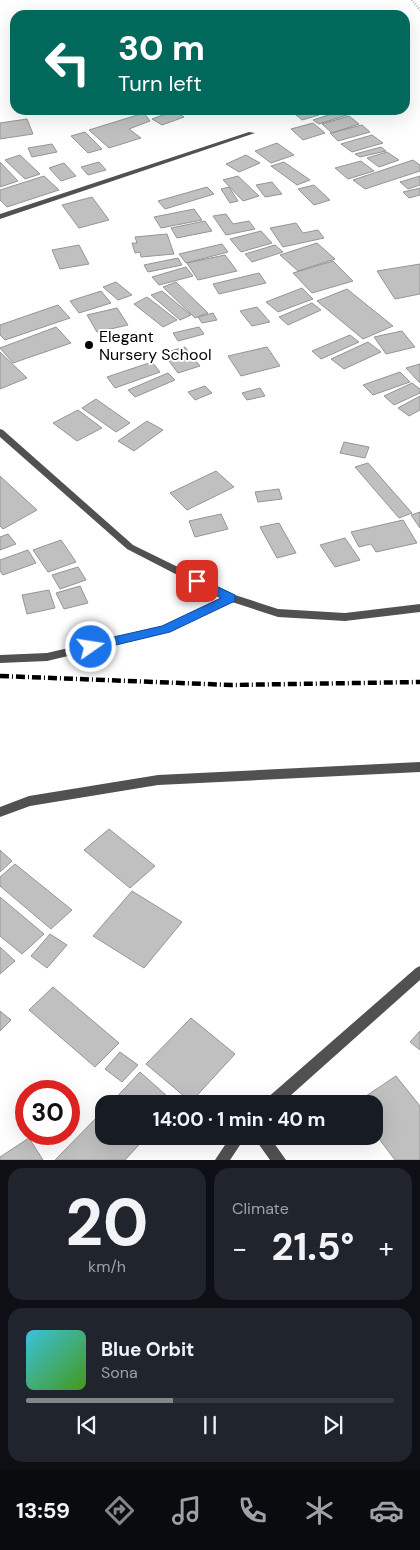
<!DOCTYPE html>
<meta charset="utf-8">
<style>
:root{--surface:#171b24;--page:#20242c;--text:#f1f3f6;--muted:#9ea1a6;--line:#363941;--accent:#858687}
body{margin:0;font-family:"DM Sans",sans-serif;background:var(--page);color:var(--text);height:100vh;display:flex;flex-direction:column;font-size:19px;white-space:nowrap}
*{box-sizing:border-box;margin:0}
p{font-size:16px;color:var(--muted)}
.icon{flex:none;width:28px;height:28px;fill:none;stroke:currentColor;stroke-width:2;stroke-linecap:round;stroke-linejoin:round}
.map{position:relative;height:1160px;overflow:hidden}
.drawer{display:flex;flex-direction:column;gap:8px;padding:8px;background:#0d0f14;flex:1}
.drawer>*{flex:none}
.top-card{position:absolute;left:10px;top:10px;width:400px;height:105px;border-radius:15px;box-shadow:0 5px 20px #0002;background:#00695c;color:#fff;overflow:hidden}
.speed{position:absolute;left:15px;top:1080px;display:flex;gap:10px;font-size:25px;font-weight:700;text-align:center}
.speed>*{display:grid;place-content:center;width:65px;height:65px;border-radius:50%;background:var(--surface);box-shadow:0 5px 20px #0002;line-height:1}
.speed .limit{border:8px solid #d22;background:#fff;color:#111}
.pin{position:absolute;display:grid;place-items:center;width:42px;height:42px;color:#fff;margin:-21px;border-radius:10px;box-shadow:0 2px 8px #0006}
.me{position:absolute;width:55px;margin:-28px;rotate:77deg;stroke-linejoin:round;filter:drop-shadow(0 0 4px #0008)}
.turn{display:flex;align-items:center;gap:18px;height:105px;padding:0 25px;font-size:22px}
.turn .icon{width:65px;height:65px;stroke-width:2.5}
.turn b{display:block;font-size:35px;line-height:42px}
.big{font-size:38px;font-weight:700;line-height:1.1}
.drawer .card{flex:1;display:flex;flex-direction:column;justify-content:center;gap:8px;min-width:0;padding:0 18px;border-radius:15px;background:var(--page)}
.drawer .dial{align-items:center;gap:0}
.dial b{font-size:65px;line-height:1}
.song{display:flex;align-items:center;gap:15px}
.cover{width:60px;height:60px;border-radius:8px;background:linear-gradient(135deg,hsl(190 70% 55%),hsl(100 70% 35%))}
.played{height:5px;border-radius:2px;background:linear-gradient(90deg,var(--accent) 40%,var(--line) 40%)}
.keys{display:flex;justify-content:space-around;direction:ltr}
.heat{display:flex;justify-content:space-between;align-items:center;font-size:28px;direction:ltr}
.drawer .tiles{flex:1;display:grid;gap:8px;grid-template-columns:1fr 1fr}
.card:last-child{grid-column:span 2}
.trip{position:absolute;left:95px;top:1095px;width:288px;height:50px;border-radius:15px;background:var(--surface);box-shadow:0 5px 20px #0002;font-weight:700;line-height:50px;text-align:center}
.dock{display:flex;height:80px;justify-content:space-around;align-items:center;background:#090b0e;color:var(--muted)}
.dock .icon{width:35px;height:35px}
.dock .on{color:var(--accent)}
.dock b{font-size:22px;color:var(--text)}
.map>svg:first-child{display:block}
.building{fill:#c0c0c0;stroke:#959595}
.lines{fill:none;stroke-linecap:round;stroke-linejoin:round}
.path{stroke:#737373;stroke-width:2.5;stroke-dasharray:0.5 2;stroke-linecap:butt}
.minor{fill:#515151;fill-rule:evenodd}
.rail{stroke:#000;stroke-width:4.5;stroke-dasharray:9 3 1 3;stroke-linecap:butt}
.route{fill:#1a73e8;stroke:#114b97}
.poi-dot{fill:#000;stroke:#fff;stroke-width:2}
.labels{text-anchor:middle;dominant-baseline:central;stroke-width:4;stroke-linejoin:round;paint-order:stroke}
.poi-label{font-size:16px;fill:#000;stroke:#fff;text-anchor:start}
</style>
<div class="map">
<svg width="420" height="1160" viewBox="0 0 420 1160">
<rect width="100%" height="100%" fill="#fff"/>
<path class="building" d="M290,110H312L319,115L302,120Z
M344,110L353,113L319,124L313,120Z
M174,111L184,117L162,125L152,119Z
M144,113L150,121L129,129L141,138L109,148L89,130Z
M349,116L359,124L332,133L322,124Z
M27,119L33,134L0,139V123Z
M313,123L325,133L303,140L291,129Z
M362,125L370,132L338,141L330,133Z
M85,132L102,149L88,153L71,136Z
M372,135L383,143L352,152L341,144Z
M277,143L294,155L271,163L255,151Z
M52,144L57,152L32,157L28,148Z
M381,147L386,151L360,157L355,154Z
M387,152L399,160L379,167L367,158Z
M20,155L40,174L25,179L5,160Z
M246,155L260,163L239,172L226,164Z
M413,160L420,165V171L365,189L353,180Z
M361,161L374,171L348,179L335,168Z
M0,162L18,181L0,187Z
M99,162L106,170L88,175L81,167Z
M284,162L310,180L297,185L271,166Z
M64,163L76,176L61,181L49,168Z
M44,176L59,190L7,207L0,200V190Z
M238,176L259,196L243,201L223,180Z
M420,176V185L408,189L400,182Z
M272,182L282,194L265,197L256,185Z
M314,185L330,200L314,205L298,189Z
M207,187L214,194L165,209L158,201Z
M229,187L238,201L230,203L221,189Z
M420,188V195L409,198L403,192Z
M92,197L109,220L79,228L62,205Z
M194,209L202,220L161,228L154,217Z
M226,214L233,224L249,221L255,229L226,235L213,216Z
M205,221L212,231L177,238L171,228Z
M296,223L303,233L318,230L324,238L283,247L270,228Z
M261,231L272,243L241,252L230,239Z
M167,234L174,254L141,257L140,252L135,253L132,243H137L135,237Z
M317,243L335,259L298,271L280,255Z
M222,244L228,252L186,263L179,254Z
M79,245L89,264L60,269L52,250Z
M275,245L283,252L252,262L245,254Z
M225,255L237,271L198,280L187,263Z
M178,258L182,265L148,272L144,265Z
M333,261L353,281L312,293L293,273Z
M420,264V294L395,299L377,271Z
M186,267L193,276L159,285L152,277Z
M259,273L266,283L219,294L213,284Z
M116,282L132,295L118,300L103,287Z
M176,282L208,313L195,318L163,287Z
M302,288L313,299L278,312L266,302Z
M347,289L393,326L363,339L317,301Z
M101,291L111,303L79,313L70,301Z
M162,291L191,315L180,320L151,295Z
M147,297L177,320L163,327L134,304Z
M312,303L321,310L288,325L279,317Z
M58,305L70,318L5,340L0,335V325Z
M257,307L270,322L252,326L240,311Z
M117,308L128,325L97,332L87,315Z
M213,313L217,320L202,323L198,317Z
M56,327L71,343L13,363L0,348Z
M199,327L204,334L178,341L173,333Z
M402,331L415,347L386,354L374,337Z
M350,335L359,342L321,359L312,351Z
M368,342L381,352L344,369L331,359Z
M185,347L200,366L178,373L163,353Z
M267,347L280,366L241,376L228,356Z
M0,352L27,378L0,389Z
M152,362L160,372L115,388L107,377Z
M420,364V383L406,368Z
M400,372L410,382L373,395L363,385Z
M168,373L175,380L135,397L128,390Z
M412,383L420,389V393L394,405L384,396Z
M205,386L212,393L195,400L188,392Z
M260,388L265,396L247,400L242,393Z
M420,396V410L409,416L398,408Z
M96,399L130,423L116,432L82,408Z
M78,410L102,428L77,441L53,423Z
M147,421L163,430L134,451L118,441Z
M344,442L369,447L365,458L340,453Z
M368,463L412,513L399,518L355,467Z
M216,471L234,487L187,510L170,493Z
M0,476L37,510L3,529L0,526Z
M279,489L282,499L258,502L255,492Z
M420,512V528L411,515Z
M221,514L228,529L195,537L189,521Z
M403,520L417,543L376,552L371,544L359,547L351,532Z
M279,523L296,553L277,558L260,527Z
M8,534L16,544L0,550V537Z
M345,538L360,560L335,567L320,545Z
M61,540L76,562L48,572L33,550Z
M28,550L36,563L3,575L0,571V560Z
M78,567L86,580L60,589L52,575Z
M80,586L88,603L64,609L56,593Z
M49,590L55,608L27,614L22,595Z
M109,829L155,866L130,888L84,850Z
M0,850L12,861L0,872Z
M15,864L72,910L51,929L0,886V877Z
M132,891L182,922L144,968L93,936Z
M0,897L44,934L22,954L0,936Z
M50,934L67,945L47,968L31,956Z
M0,947L15,961L0,974Z
M53,987L119,1043L95,1067L29,1010Z
M0,1011L11,1020L0,1031Z
M191,1018L235,1054L191,1102L146,1064Z
M420,1031V1050L410,1042Z
M120,1052L138,1065L122,1082L105,1069Z
M140,1072L176,1104H110Z
M396,1076L420,1106V1160H395L374,1132V1104H354Z
M104,1110V1136H147L125,1160H55Z
M29,1138L43,1160H0V1157Z"/>
<g class="lines">
<path class="path" d="M412,0L420,10"/>
<path class="minor" d="M249,132L255,133L0,219V214Z
M0,429L3,430L133,545L235,595L278,609L345,613L420,604V612L345,621L278,617L232,602L165,633L47,661L0,663V655L47,653L162,626L222,598L127,549L0,437Z
M420,762V772L158,785L30,806L0,817V807L29,796L158,775Z
M420,966V980L281,1104H264L266,1099L416,968Z
M231,1136H246L230,1160H215Z
M253,1136H269L286,1160H270Z"/>
<path class="rail" d="M0,676L232,685L420,682"/>
</g>
<path class="route" d="M197,577L235,595V601L170,632L91,651L87,650V643L162,626L221,598L193,584V578Z"/>
<circle class="poi-dot" cx="89" cy="345" r="5"/>
<g class="labels">
<g class="poi-label">
<text x="99" y="336">Elegant<tspan x="99" dy="18">Nursery School</tspan></text>
</g>
</g>
</svg>
<div class="speed"><div class="limit">30</div></div>
<div class="pin" style="left:197px;top:581px;background:#d93025"><svg class="icon" aria-label="arrive" viewBox="0 0 24 24"><path d="M6 21V4h12l-3 4 3 4H6"/></svg></div>
<svg class="me" style="left:91px;top:647px" viewBox="-20 -20 40 40"><circle r="17" fill="#1a73e8" stroke="#fff" stroke-width="3"/><path d="M0-11L8 9 0 5-8 9z" fill="#fff"/></svg>
<div class="trip">14:00 · 1 min · 40 m</div>
<div class="top-card">
<div class="turn"><svg class="icon" aria-label="left" viewBox="0 0 24 24"><path d="M17 20v-9H6M10 6l-5 5 5 5"/></svg><div><b>30 m</b>Turn left</div></div>
</div>
</div>
<section class="drawer">
<div class="tiles">
<div class="card dial"><b>20</b><p>km/h</p></div>
<div class="card"><p>Climate</p>
<div class="heat"><a>−</a><b class="big">21.5°</b><a>+</a></div>
</div>
<div class="card">
<div class="song"><i class="cover"></i><div><b>Blue Orbit</b><p>Sona</p></div></div>
<div class="played"></div>
<div class="keys"><svg class="icon" aria-label="previous" viewBox="0 0 24 24"><path d="M18 5L8 12l10 7zM5 5v14"/></svg><svg class="icon" aria-label="pause" viewBox="0 0 24 24"><path d="M8 5v14M16 5v14"/></svg><svg class="icon" aria-label="next" viewBox="0 0 24 24"><path d="M6 5l10 7-10 7zM19 5v14"/></svg></div>
</div>
</div>
</section>
<nav class="dock">
<b>13:59</b>
<svg class="icon on" aria-label="directions" viewBox="0 0 24 24"><path d="M12 3l9 9-9 9-9-9zM9 14v-3h6M13 9l2 2-2 2"/></svg>
<svg class="icon" aria-label="music" viewBox="0 0 24 24"><path d="M9 18V5l10-2v13"/><circle cx="6" cy="18" r="3"/><circle cx="16" cy="16" r="3"/></svg>
<svg class="icon" aria-label="phone" viewBox="0 0 24 24"><path d="M5 4h4l2 5-3 2q2 4 5 5l2-3 5 2v4C11 20 4 13 5 4z"/></svg>
<svg class="icon" aria-label="climate" viewBox="0 0 24 24"><path d="M12 3v18M4 7l16 10M4 17L20 7"/></svg>
<svg class="icon" aria-label="car" viewBox="0 0 24 24"><path d="M5 17H2v-5l4-1 3-4h7l3 4 3 1v5h-3M9 17h6M6 11h13"/><circle cx="7" cy="17" r="2"/><circle cx="17" cy="17" r="2"/></svg>
</nav>
